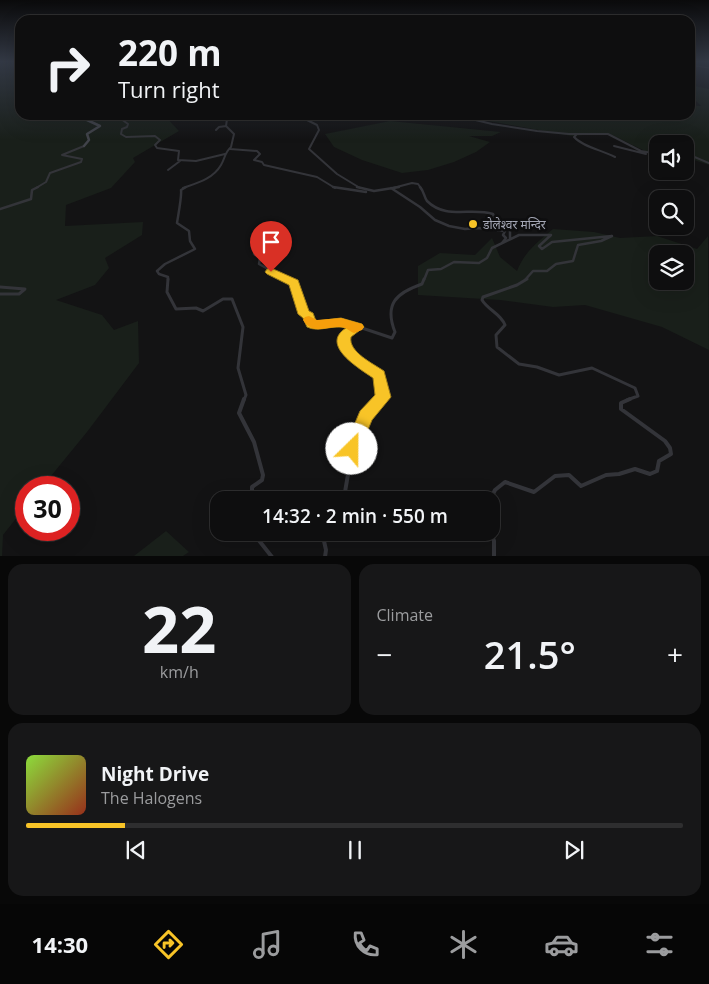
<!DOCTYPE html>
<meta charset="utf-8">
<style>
:root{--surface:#0e0e0f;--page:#171718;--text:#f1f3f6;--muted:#9b9c9e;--line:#2e2e2f;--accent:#f8c427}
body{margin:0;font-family:"Open Sans","Noto Sans Devanagari",sans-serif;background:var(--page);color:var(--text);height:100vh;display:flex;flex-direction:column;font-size:19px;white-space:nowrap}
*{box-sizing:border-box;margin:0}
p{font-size:16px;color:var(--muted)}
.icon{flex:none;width:28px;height:28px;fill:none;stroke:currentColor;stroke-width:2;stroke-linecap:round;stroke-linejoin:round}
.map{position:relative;height:556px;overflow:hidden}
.details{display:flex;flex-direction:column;gap:8px;padding:8px;background:#080808;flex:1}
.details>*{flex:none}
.guide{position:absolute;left:15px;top:15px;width:680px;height:105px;border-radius:15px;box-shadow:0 5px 20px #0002,0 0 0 1px var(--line);background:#0e0e0f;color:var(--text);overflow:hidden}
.fabs{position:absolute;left:649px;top:135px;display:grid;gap:10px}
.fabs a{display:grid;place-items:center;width:45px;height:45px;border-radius:10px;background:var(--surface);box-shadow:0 5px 20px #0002,0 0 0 1px var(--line);font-size:25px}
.speed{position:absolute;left:15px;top:476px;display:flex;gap:10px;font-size:25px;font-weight:700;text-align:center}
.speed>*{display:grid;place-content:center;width:65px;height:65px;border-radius:50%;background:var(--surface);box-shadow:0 5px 20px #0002,0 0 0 1px var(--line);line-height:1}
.speed .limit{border:8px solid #d22;background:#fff;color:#111}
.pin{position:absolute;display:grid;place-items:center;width:42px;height:42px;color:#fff;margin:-51px -21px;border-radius:50% 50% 50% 0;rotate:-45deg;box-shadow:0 0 5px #0007}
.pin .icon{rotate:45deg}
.me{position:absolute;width:55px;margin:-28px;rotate:23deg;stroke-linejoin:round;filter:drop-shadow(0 0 4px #0008)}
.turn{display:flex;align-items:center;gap:18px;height:105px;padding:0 20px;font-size:22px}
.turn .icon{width:65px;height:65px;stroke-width:2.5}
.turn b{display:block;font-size:35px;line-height:42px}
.big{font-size:38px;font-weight:600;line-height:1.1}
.details .widget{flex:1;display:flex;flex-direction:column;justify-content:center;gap:8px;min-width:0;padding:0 18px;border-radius:15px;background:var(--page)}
.details .dial{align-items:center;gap:0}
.dial b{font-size:65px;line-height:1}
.song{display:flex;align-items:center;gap:15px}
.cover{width:60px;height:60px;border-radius:8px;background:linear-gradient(135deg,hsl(90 70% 55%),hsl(10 70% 35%))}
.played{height:5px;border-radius:2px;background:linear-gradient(90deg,var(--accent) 15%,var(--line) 15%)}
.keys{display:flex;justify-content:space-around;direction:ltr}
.heat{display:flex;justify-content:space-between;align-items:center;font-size:28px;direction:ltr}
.details .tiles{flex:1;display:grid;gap:8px;grid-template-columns:1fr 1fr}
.widget:last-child{grid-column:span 2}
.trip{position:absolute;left:210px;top:491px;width:290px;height:50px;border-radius:15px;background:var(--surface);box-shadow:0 5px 20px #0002,0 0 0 1px var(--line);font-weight:600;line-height:50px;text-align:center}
.tabs{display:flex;height:80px;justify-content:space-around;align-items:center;background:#060606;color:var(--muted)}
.tabs .icon{width:35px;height:35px}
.tabs .selected{color:var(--accent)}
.tabs b{font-size:22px;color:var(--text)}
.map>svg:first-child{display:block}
.green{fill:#191f1a;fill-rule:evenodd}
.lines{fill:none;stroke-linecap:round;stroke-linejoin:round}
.minor-far4{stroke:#333439;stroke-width:1}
.minor-far3{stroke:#333439;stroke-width:2}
.minor-far2{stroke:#333439;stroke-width:2.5}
.minor-far1{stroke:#333439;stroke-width:3}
.minor{stroke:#333439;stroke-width:4}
.secondary-far1{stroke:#41434a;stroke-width:2}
.secondary{stroke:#41434a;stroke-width:2.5}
.route{fill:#f8c427;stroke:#a17f19}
.slow{fill:#f59e0b}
.poi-dot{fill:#f8c427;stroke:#0e0e0f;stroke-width:2}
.labels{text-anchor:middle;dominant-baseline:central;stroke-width:5;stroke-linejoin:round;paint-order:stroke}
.poi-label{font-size:12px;fill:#a4a7b5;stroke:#0e0e0f;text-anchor:start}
</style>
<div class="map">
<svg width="709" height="557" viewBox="0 0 709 557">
<rect width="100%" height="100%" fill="#131314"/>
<path class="green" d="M0,62H20V115H164L179,131L133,158L135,162L111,188L66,205L65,226L143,222L142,235L105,258L109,268L95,285L56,300L102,315L114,330L138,321L139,363L87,432L42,487L26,488V506L3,535L2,557L0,556Z
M690,85L709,89V165L685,157V144H658L657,155H653L608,133L572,136L455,115H690V105L701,106L690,95Z
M390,121L501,132L492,136H469L490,142L476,152L454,162L428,170L402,173L362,160L334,147L325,134Z
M553,229L594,232L620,238L657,236L697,249L708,236L709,350L662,327L585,305L553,307L500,300L418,295V266L440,253L475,255L492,238L500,257L517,271C524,252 538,242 553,229ZM658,254H685V281H658Z
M166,531L189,552L183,556H134Z"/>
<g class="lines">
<path class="minor-far4" d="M690,65L709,68
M116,115L119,117
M224,115L226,117
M455,115L464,117
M308,117L313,115"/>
<path class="minor-far3" d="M117,116L128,124L127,127L122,129L121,134L126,137L155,136L160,140L155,145L157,148L179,151L178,160L196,161L225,154
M311,116L307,120L317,125L319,130L309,149L337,174L360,188
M459,116L492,124L537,131L569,134H608L641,151L658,154
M216,130L219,127L226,126
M576,135L574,137C583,147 602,150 615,157
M614,146L646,154
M230,149L257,151L260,154L254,160L262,162L264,165L317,177L335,188
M685,153L709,163
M168,170L180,161
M36,188L46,182L50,173L81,162L82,159L62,155L84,146
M183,188C197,183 213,179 221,165C225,158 225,152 231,147L234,134L226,126L227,119L225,116
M393,188L412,183L418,184L421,188"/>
<path class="minor-far2" d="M333,187L366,192
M357,187L374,191L399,187
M420,187C424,191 424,197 427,201C446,220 471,207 493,214L496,222L510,228V238
M391,188L420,207L435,220L449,226L465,229L478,228L505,231L503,235L506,238L502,243
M0,209L31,199L32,190L38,187
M254,254L260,258L259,264L288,280
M168,280V277L159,274L157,271L165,264L195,249L190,241L189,231L177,223C178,216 182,196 181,190L186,187
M424,280L428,270L441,269L454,262L479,263L487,258L492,248L519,235H551L539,246L542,249L552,242L612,236L601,241L578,245L573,261L556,264L547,271H533L525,280"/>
<path class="minor-far1" d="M168,279L167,292L176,309L196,308L203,311L223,299H232L243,327L238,368L246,395L244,400
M285,279L294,283L302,310L308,316L311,324L347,323L392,338L395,332C384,304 396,293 422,284L424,279
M527,279L517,285L483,297L482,300C488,310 501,314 505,325L496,335L497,347L519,364L537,367L559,375L592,368L635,388L638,396L627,400
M0,287L25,289L19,294H0
M357,327L345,335C344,355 365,364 379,375L383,397L380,400"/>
<path class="minor" d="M244,399L239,413L254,442L263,475L262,480L252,487V493L256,500
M323,500L327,493L342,496L345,492C352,452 353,431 381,399
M490,500L495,490L505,482L534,492L555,476L569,475L581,486L606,475L619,474L635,469L650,474L657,471L659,461L671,454L670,448L665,441L621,409V403L630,399
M259,532L257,538L272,557
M322,532L326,550L325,557
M491,532L494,541V557"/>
<path class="secondary-far1" d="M85,115L86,117"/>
<path class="secondary" d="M84,146L89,140L87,134L100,126L87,120L85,116"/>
</g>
<linearGradient id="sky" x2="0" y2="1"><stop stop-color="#0a0a0b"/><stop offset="0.44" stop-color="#333945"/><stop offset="1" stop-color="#333945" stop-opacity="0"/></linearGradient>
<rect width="709" height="140" fill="url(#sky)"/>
<path class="route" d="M271,268L298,280L309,311L313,313L316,321L341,318L362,324L364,327L351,337C348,352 374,364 384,371L391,397L372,420L358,454L352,457L346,454L344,449L360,411L375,395L373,378C360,369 319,345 346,328C333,324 319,333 307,327L303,318L298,314L289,285L267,274L265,272L267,269Z"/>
<path class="slow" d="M309,316L317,320L341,318L362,324L364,327L362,330L354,333C349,331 346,327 340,327C325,327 312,335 303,320L305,317Z"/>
<circle class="poi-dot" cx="473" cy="224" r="5"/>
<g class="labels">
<g class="poi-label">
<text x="483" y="224">डोलेश्‍वर मन्दिर</text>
</g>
</g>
</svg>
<div class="fabs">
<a><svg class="icon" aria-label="sound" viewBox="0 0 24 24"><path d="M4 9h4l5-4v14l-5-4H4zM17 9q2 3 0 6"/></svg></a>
<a><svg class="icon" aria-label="search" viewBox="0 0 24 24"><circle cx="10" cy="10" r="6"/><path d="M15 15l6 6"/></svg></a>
<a><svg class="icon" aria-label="layers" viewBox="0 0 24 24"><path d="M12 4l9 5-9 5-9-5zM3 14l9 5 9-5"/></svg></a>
</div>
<div class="speed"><div class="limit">30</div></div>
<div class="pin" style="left:271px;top:272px;background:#d93025"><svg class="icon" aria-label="arrive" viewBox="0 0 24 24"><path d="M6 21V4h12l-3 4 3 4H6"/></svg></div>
<svg class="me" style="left:352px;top:449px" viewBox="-20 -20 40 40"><circle r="19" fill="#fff"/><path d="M0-13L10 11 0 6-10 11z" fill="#f8c427"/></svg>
<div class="trip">14:32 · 2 min · 550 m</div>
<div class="guide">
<div class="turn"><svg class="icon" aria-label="right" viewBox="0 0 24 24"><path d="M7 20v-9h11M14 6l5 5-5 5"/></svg><div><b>220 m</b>Turn right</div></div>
</div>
</div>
<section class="details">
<div class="tiles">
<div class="widget dial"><b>22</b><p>km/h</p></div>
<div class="widget"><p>Climate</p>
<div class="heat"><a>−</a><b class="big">21.5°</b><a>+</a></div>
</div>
<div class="widget">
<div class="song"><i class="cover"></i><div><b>Night Drive</b><p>The Halogens</p></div></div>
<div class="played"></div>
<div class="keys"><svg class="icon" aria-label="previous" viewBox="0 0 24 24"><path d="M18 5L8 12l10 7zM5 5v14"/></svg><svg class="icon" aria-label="pause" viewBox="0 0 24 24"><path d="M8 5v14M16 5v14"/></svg><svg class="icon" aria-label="next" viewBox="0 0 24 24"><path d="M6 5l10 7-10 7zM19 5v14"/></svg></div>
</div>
</div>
</section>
<nav class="tabs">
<b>14:30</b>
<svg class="icon selected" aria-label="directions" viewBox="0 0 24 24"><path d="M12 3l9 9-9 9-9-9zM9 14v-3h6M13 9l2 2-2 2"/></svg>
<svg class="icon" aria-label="music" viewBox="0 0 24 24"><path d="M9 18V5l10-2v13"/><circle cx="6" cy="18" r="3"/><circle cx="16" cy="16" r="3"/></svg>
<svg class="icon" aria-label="phone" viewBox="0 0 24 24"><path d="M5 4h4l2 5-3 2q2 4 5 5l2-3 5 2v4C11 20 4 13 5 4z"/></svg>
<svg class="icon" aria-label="climate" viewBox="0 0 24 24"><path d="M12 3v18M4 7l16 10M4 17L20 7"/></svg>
<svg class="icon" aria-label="car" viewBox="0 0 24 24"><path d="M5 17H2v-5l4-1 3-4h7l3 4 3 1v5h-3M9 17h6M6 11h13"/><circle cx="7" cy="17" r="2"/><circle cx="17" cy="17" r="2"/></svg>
<svg class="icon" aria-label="filters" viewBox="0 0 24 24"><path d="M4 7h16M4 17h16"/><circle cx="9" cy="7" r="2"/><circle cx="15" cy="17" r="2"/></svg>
</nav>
